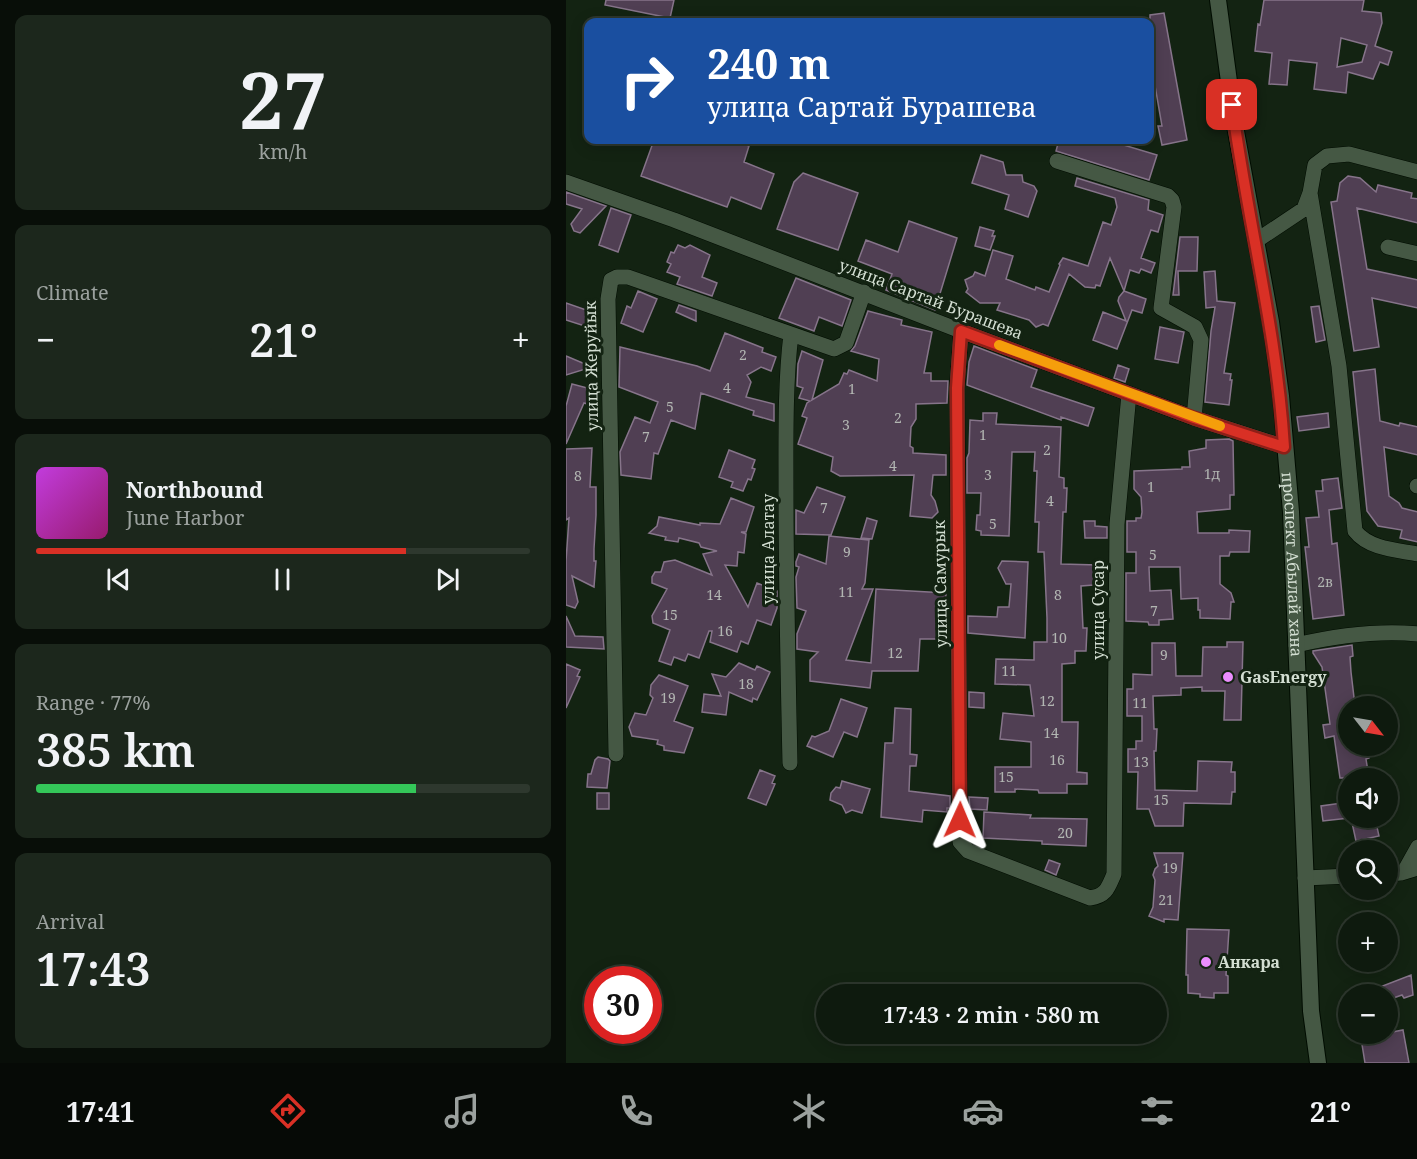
<!DOCTYPE html>
<meta charset="utf-8">
<style>
:root{--surface:#0e1a0e;--page:#1c271c;--text:#f1f3f6;--muted:#9ba19e;--line:#2e382e;--accent:#d93025}
body{margin:0;font-family:"Noto Serif",serif;background:var(--page);color:var(--text);height:100vh;display:flex;flex-direction:column;font-size:22px;white-space:nowrap}
*{box-sizing:border-box;margin:0}
p{font-size:20px;color:var(--muted)}
.icon{flex:none;width:33px;height:33px;fill:none;stroke:currentColor;stroke-width:2;stroke-linecap:round;stroke-linejoin:round}
.map{position:relative;flex:1;overflow:hidden}
.side{display:flex;flex-direction:column;gap:15px;padding:15px;background:#080e08;width:566px}
.side>*{flex:none}
.banner{position:absolute;left:18px;top:18px;width:570px;height:126px;border-radius:12px;box-shadow:0 3px 15px #0003,0 0 0 2px var(--line);background:#1a4fa0;color:#fff;overflow:hidden}
.needle{width:39px;rotate:121deg}
.tools{position:absolute;left:772px;top:696px;display:grid;gap:12px}
.tools a{display:grid;place-items:center;width:60px;height:60px;border-radius:50%;background:var(--surface);box-shadow:0 3px 15px #0003,0 0 0 2px var(--line);font-size:30px}
.speed{position:absolute;left:18px;top:966px;display:flex;gap:12px;font-size:30px;font-weight:700;text-align:center}
.speed>*{display:grid;place-content:center;width:78px;height:78px;border-radius:50%;background:var(--surface);box-shadow:0 3px 15px #0003,0 0 0 2px var(--line);line-height:1}
.speed .limit{border:9px solid #d22;background:#fff;color:#111}
.pin{position:absolute;display:grid;place-items:center;width:51px;height:51px;color:#fff;margin:-26px;border-radius:12px;box-shadow:0 3px 9px #0006}
.me{position:absolute;width:66px;margin:-33px;rotate:1deg;stroke-linejoin:round;filter:drop-shadow(0 0 4px #0008)}
.turn{display:flex;align-items:center;gap:21px;height:126px;padding:0 24px;font-size:27px}
.turn .icon{width:78px;height:78px;stroke-width:2.5}
.turn b{display:block;font-size:42px;line-height:51px}
.big{font-size:45px;font-weight:600;line-height:1.1}
.side .card{flex:1;display:flex;flex-direction:column;justify-content:center;gap:9px;min-width:0;padding:0 21px;border-radius:12px;background:var(--page)}
.side .dial{align-items:center;gap:0}
.dial b{font-size:78px;line-height:1}
.song{display:flex;align-items:center;gap:18px}
.cover{width:72px;height:72px;border-radius:9px;background:linear-gradient(135deg,hsl(290 70% 55%),hsl(320 70% 35%))}
.played{height:6px;border-radius:3px;background:linear-gradient(90deg,var(--accent) 75%,var(--line) 75%)}
.keys{display:flex;justify-content:space-around;direction:ltr}
.heat{display:flex;justify-content:space-between;align-items:center;font-size:33px;direction:ltr}
.charge{height:9px;border-radius:4px;background:linear-gradient(90deg,#34c759 77%,var(--line) 0)}
.trip{position:absolute;left:250px;top:984px;width:351px;height:60px;border-radius:30px;background:var(--surface);box-shadow:0 3px 15px #0003,0 0 0 2px var(--line);font-weight:600;line-height:60px;text-align:center}
.tab-bar{display:flex;height:96px;justify-content:space-around;align-items:center;background:#060a06;color:var(--muted)}
.tab-bar .icon{width:42px;height:42px}
.tab-bar .selected{color:var(--accent)}
.tab-bar b{font-size:27px;color:var(--text)}
main{display:flex;flex:1;min-height:0}
.map>svg:first-child{display:block}
.building{fill:#503f53;stroke:#86748a;stroke-width:1.5;fill-rule:evenodd}
.lines{fill:none;stroke-linecap:round;stroke-linejoin:round}
.minor-casing{stroke:#010c01;stroke-width:16}
.secondary-casing{stroke:#010c01;stroke-width:18}
.minor{stroke:#455844;stroke-width:15}
.secondary{stroke:#455844;stroke-width:16}
.route-casing{stroke:#8d1f18;stroke-width:15}
.route{stroke:#d93025;stroke-width:10}
.slow{stroke:#f59e0b;stroke-width:10}
.poi-dot{fill:#ea8dfd;stroke:#132312;stroke-width:2}
.labels{text-anchor:middle;dominant-baseline:central;stroke-width:6;stroke-linejoin:round;paint-order:stroke}
.number-label{font-size:14px;fill:#b2b6b2}
.street-label{font-size:16px;fill:#d3ded2;stroke:#132312}
.poi-label{font-size:16px;font-weight:bold;fill:#d3ded2;stroke:#132312;text-anchor:start}
</style>
<main>
<section class="side">
<div class="card dial"><b>27</b><p>km/h</p></div>
<div class="card"><p>Climate</p>
<div class="heat"><a>−</a><b class="big">21°</b><a>+</a></div>
</div>
<div class="card">
<div class="song"><i class="cover"></i><div><b>Northbound</b><p>June Harbor</p></div></div>
<div class="played"></div>
<div class="keys"><svg class="icon" aria-label="previous" viewBox="0 0 24 24"><path d="M18 5L8 12l10 7zM5 5v14"/></svg><svg class="icon" aria-label="pause" viewBox="0 0 24 24"><path d="M8 5v14M16 5v14"/></svg><svg class="icon" aria-label="next" viewBox="0 0 24 24"><path d="M6 5l10 7-10 7zM19 5v14"/></svg></div>
</div>
<div class="card"><p>Range · 77%</p><b class="big">385 km</b><div class="charge"></div></div>
<div class="card"><p>Arrival</p><b class="big">17:43</b></div>
</section>
<div class="map">
<svg width="852" height="1063" viewBox="0 0 852 1063">
<rect width="100%" height="100%" fill="#132312"/>
<path class="building" d="M40,0H108L104,18L39,5Z
M698,0H798L796,11L815,13L816,23L809,46L826,52L822,65L814,62L807,79L782,72L780,93L748,89L751,63L723,60L721,85L703,84L706,53L689,51L692,24L694,25ZM775,38L801,45L796,62L771,67Z
M598,13L621,140L596,145L592,126H596L584,57V15Z
M88,140H165L183,146L178,162L208,174L195,209L165,197L161,207L75,176Z
M493,140H541L591,155L583,180L490,151Z
M415,155L437,162L440,175H456L457,182L468,186L471,191L462,217L439,209L443,195L406,183Z
M237,173L292,193L272,250L211,229L228,182Z
M782,176L794,178L810,192L812,185L846,193L845,198L852,199V223L791,208L801,269L852,280V308L806,298L813,347L788,351L765,202L771,201L774,183Z
M511,178L583,200L582,210L597,215L592,232L585,230L575,258L589,263L585,273L575,269L573,273L564,270L558,291L580,299L576,313L566,310L551,349L527,340L537,312L560,321L552,301L553,297L558,291L544,258L534,286L530,285L529,288L519,287L503,274L482,326L477,324L470,327L463,320L431,310L434,303H414L400,292L402,289L399,280L407,276L409,272L419,276L427,250L447,256L440,279L469,290L470,287L483,292L494,265L493,264L497,258L522,266L537,222L545,225L551,207L549,198L509,186Z
M0,192L40,206L14,233L8,231L5,224L16,209L0,204Z
M45,208L65,215L52,252L33,245Z
M343,221L391,238L369,310L320,290L326,274L292,261L300,240L332,252Z
M414,227L428,231L426,236H429L424,250L409,246Z
M614,237H632L631,271H612L613,295H607Z
M112,245L119,248L124,245L144,255L136,277L151,283L146,296L111,284L114,277L101,272L105,264L101,262L105,252L108,253Z
M649,271L651,301L669,303L658,373L665,374L664,380H666L663,405L639,402L645,331L649,307L640,308L638,272Z
M230,278L285,300L276,326L253,317L248,331L213,318Z
M72,291L91,299L77,332L55,323L61,306L65,308Z
M0,303L26,312L25,328L0,320Z
M113,305L130,311V321L110,312Z
M753,306L759,340L750,342L745,307Z
M302,311L336,320L335,325L366,332L358,373H365V381H382L381,403L350,404V419L345,427L344,446L347,448V453L380,455V475H367L365,495L369,501L372,512L366,518L344,516L348,475L274,476L265,471L267,457L232,444L241,418L236,416L241,403L244,401L233,398L237,388L231,386L232,364L236,351L257,360L246,400L273,384L278,373L281,374L283,370L311,381L313,359L285,351L289,346Z
M594,327L618,332L612,363L589,359Z
M159,333L197,348L196,352L210,357L205,371L195,367L181,375L185,382L180,397L208,404V421L187,415L188,411L135,393L129,429L105,420L92,454L88,453L85,479L55,475L54,452L69,417L84,423L92,402L53,387L54,347L131,366L144,371Z
M408,346L471,370L465,387L528,408L522,426L495,417V420L401,385L403,362Z
M0,356L26,367L0,375Z
M552,365L563,369L559,382L548,378Z
M809,369L814,421L833,426L834,423L852,427V455L818,447L823,496L833,503L836,508L852,512V542L834,538L836,530L812,526L801,511L787,372Z
M6,384L29,390L25,405L18,403L0,444V406Z
M417,413H431L430,424L495,427L493,477L498,478V488H501L500,512H497L495,564L532,565V581L528,585L515,586L517,628H521L520,651H509V663L496,664V722H512L511,772L521,773V784H501V793H473L472,790L449,789V792H429V767H465V742L434,739L437,713L468,716L464,685L429,684L430,659L468,660V642H481V618L478,552H472L473,522H469L471,471H468L469,452H446L443,536L415,535V531L410,530L411,515H414L415,493H401V458L403,453L404,420L417,421Z
M762,413L763,427L733,431L731,417Z
M663,439L667,441L668,495H664V509L631,512L632,533H663V530L684,531L683,552H664L663,556H654V584L665,593L668,602H665L664,619L634,618V610H632V598L615,599L614,567H583L584,591L605,590L607,619L593,620V625H583L582,622L560,621V573H570V552H561V521H570V518H575L576,512L575,497L568,489V471L616,469V467H624L623,451L640,448V440Z
M26,448L24,487H30V515L28,549V561H30L28,587L6,576L12,602L9,608L0,605V561L3,518L0,520V449Z
M163,450L189,460L186,468L189,469L185,480L182,479L177,491L165,487L167,482L153,477Z
M772,478L776,508L763,510L766,544L771,543L778,615L747,619L739,547H743L740,518L753,517L750,491H757L756,480Z
M251,487L279,497L265,535L230,534V510L238,513Z
M165,498L188,507L180,532H175L180,534L178,553L172,552L171,566L159,565L182,607L191,583L211,591V608L205,625L191,620L182,644L175,641L171,652L144,642L146,631H143L133,658L122,654L119,661L108,657L105,665L93,661L104,630L87,623L86,616L101,589L86,583V577L89,572H95L98,562L109,560L146,575L137,554L151,551L135,547L133,543L113,538L112,542L99,540L100,537L83,533L91,526L93,517L134,525V523L154,524Z
M301,518L311,521L306,539L295,538Z
M518,521H529V526L541,527V538H519Z
M263,536L303,540L299,583L296,589H307L280,660L305,663L310,589L380,593L379,610H376L375,639H354L352,671H306L304,688L244,681V660L252,652L231,649V634L240,611L231,608L230,577L233,567L230,566V562L233,554L260,564Z
M436,561L462,562L459,638L402,633V616L431,617L432,607H443L445,584H440L432,568Z
M0,616L9,636L37,637L38,649L0,647Z
M661,642H677L675,720H658L659,691H636V687L615,688V695L587,696L588,729H591L590,751H588L589,790L631,791L632,761L666,762L665,772H669V792H666L665,804L618,803L617,826H589L583,809H571L572,772H562V749H570V741H576V716H561V689H567V674L586,675V643H609L610,676H636L637,647H661Z
M786,645L787,656L784,657L785,672L789,706H783V746H802L803,758L800,759L803,778H774L768,736L759,738L757,725L764,724L756,667L747,653V651Z
M173,663L189,670L191,666L204,672L191,700L187,698L186,702L163,692L160,715L136,712L138,694L155,696L146,674L160,677Z
M0,664L14,670L11,676L14,677L0,708Z
M93,675L122,686L108,721L127,728L118,753L98,750V746L91,744L92,740L66,736L63,727L69,713L80,715L87,698L84,695L85,685Z
M403,692L418,693V708L403,707Z
M275,699L301,708L291,737L278,732L267,757L241,746L246,736L249,737L263,731Z
M329,708L345,709L344,754L351,755L350,766H344L343,791L384,796V808H381V812L357,810L356,822L315,817L319,743H327Z
M32,757L42,759L44,761L41,788L21,787L22,774H25L29,760Z
M194,770L209,776L206,783L209,784L200,805L182,798Z
M276,781L304,789L296,813L286,810L280,813L276,805L264,800L265,793L270,787L274,788Z
M31,793H43V809H31Z
M403,797L422,798L421,810L404,809Z
M783,802V818L757,821L755,806Z
M418,812L465,815L464,818L521,819L520,846L476,844V841L417,838Z
M785,818H809L813,836L790,841Z
M588,853H617L612,920L598,919V922L583,916L587,907L589,880L587,875L589,869L592,866Z
M483,860L494,864L490,875L479,870Z
M621,929L663,930L660,975L662,976V993H648V998L634,997V994L622,993V975H620Z
M845,975L847,995L838,998L836,995L822,1000V994H796Z
M837,1030L843,1063H799L795,1038Z"/>
<g class="lines">
<g class="minor-casing">
<path id="minor" d="M491,161L602,196L606,200L608,207L595,308L629,327L635,340L628,418
M852,172L783,154L761,156L749,165L744,193L773,366L789,531C803,549 831,550 852,554
M0,182L108,220L395,331L628,418L719,447
M690,241L738,209L744,193
M822,247L852,254
M395,331L391,388L394,842L402,851L524,898C540,896 542,888 548,874L551,524L563,394
M851,486H852
M730,645C769,636 811,630 852,634
M50,754L42,299L45,280L51,277H62L268,349L280,343L298,292
M224,763C222,672 220,581 220,489C220,438 219,385 225,334
M838,872L852,847
M822,874L835,873L852,868
M739,878L783,876"/>
</g>
<g class="secondary-casing">
<g id="secondary">
<path id="s1" d="M652,0L669,126L705,322L715,396L725,512L745,1011L752,1063"/>
</g>
</g>
<use href="#minor" class="minor"/>
<use href="#secondary" class="secondary"/>
</g>
<g class="lines">
<g class="route-casing">
<path id="route" d="M394,820L391,388L395,331L628,418L718,447C711,331 681,219 666,105"/>
</g>
<use href="#route" class="route"/>
<path class="slow" d="M433,345L654,426"/>
</g>
<g class="poi-dot">
<circle cx="662" cy="677" r="6"/>
<circle cx="640" cy="962" r="6"/>
</g>
<g class="labels">
<g class="number-label">
<text x="177" y="354">2</text>
<text x="161" y="387">4</text>
<text x="286" y="388">1</text>
<text x="104" y="406">5</text>
<text x="332" y="417">2</text>
<text x="280" y="424">3</text>
<text x="417" y="434">1</text>
<text x="80" y="436">7</text>
<text x="481" y="449">2</text>
<text x="327" y="465">4</text>
<text x="646" y="473">1д</text>
<text x="422" y="474">3</text>
<text x="12" y="475">8</text>
<text x="585" y="486">1</text>
<text x="484" y="500">4</text>
<text x="258" y="507">7</text>
<text x="427" y="523">5</text>
<text x="281" y="551">9</text>
<text x="587" y="554">5</text>
<text x="759" y="581">2в</text>
<text x="280" y="591">11</text>
<text x="148" y="594">14</text>
<text x="492" y="594">8</text>
<text x="588" y="610">7</text>
<text x="104" y="614">15</text>
<text x="159" y="630">16</text>
<text x="493" y="637">10</text>
<text x="329" y="652">12</text>
<text x="598" y="654">9</text>
<text x="443" y="670">11</text>
<text x="180" y="683">18</text>
<text x="102" y="697">19</text>
<text x="481" y="700">12</text>
<text x="574" y="702">11</text>
<text x="485" y="732">14</text>
<text x="491" y="759">16</text>
<text x="575" y="761">13</text>
<text x="440" y="776">15</text>
<text x="595" y="799">15</text>
<text x="499" y="832">20</text>
<text x="604" y="867">19</text>
<text x="600" y="899">21</text>
</g>
<g class="street-label">
<text transform="translate(365 299) rotate(21)">улица Сартай Бурашева</text>
<text transform="translate(25 366) rotate(-91)">улица Жеруйык</text>
<text transform="translate(202 549) rotate(-90)">улица Алатау</text>
<text stroke="none"><textPath href="#s1" startOffset="570">проспект Абылай хана</textPath></text>
<text transform="translate(374 584) rotate(-91)">улица Самурык</text>
<text transform="translate(532 610) rotate(-90)">улица Сусар</text>
</g>
<g class="poi-label">
<text x="674" y="677">GasEnergy</text>
<text x="652" y="962">Анкара</text>
</g>
</g>
</svg>
<div class="tools">
<a><svg class="needle" viewBox="-14 -14 28 28"><path d="M0-13l5 13h-10z" fill="#e53935"/><path d="M0 13l5-13h-10z" fill="#9ba19e"/></svg></a>
<a><svg class="icon" aria-label="sound" viewBox="0 0 24 24"><path d="M4 9h4l5-4v14l-5-4H4zM17 9q2 3 0 6"/></svg></a>
<a><svg class="icon" aria-label="search" viewBox="0 0 24 24"><circle cx="10" cy="10" r="6"/><path d="M15 15l6 6"/></svg></a>
<a>+</a>
<a>−</a>
</div>
<div class="speed"><div class="limit">30</div></div>
<div class="pin" style="left:666px;top:105px;background:#d93025"><svg class="icon" aria-label="arrive" viewBox="0 0 24 24"><path d="M6 21V4h12l-3 4 3 4H6"/></svg></div>
<svg class="me" style="left:394px;top:820px" viewBox="-20 -20 40 40"><path d="M0-17L14 15 0 8-14 15z" fill="#d93025" stroke="#fff" stroke-width="4"/></svg>
<div class="trip">17:43 · 2 min · 580 m</div>
<div class="banner">
<div class="turn"><svg class="icon" aria-label="right" viewBox="0 0 24 24"><path d="M7 20v-9h11M14 6l5 5-5 5"/></svg><div><b>240 m</b>улица Сартай Бурашева</div></div>
</div>
</div>
</main>
<nav class="tab-bar">
<b>17:41</b>
<svg class="icon selected" aria-label="directions" viewBox="0 0 24 24"><path d="M12 3l9 9-9 9-9-9zM9 14v-3h6M13 9l2 2-2 2"/></svg>
<svg class="icon" aria-label="music" viewBox="0 0 24 24"><path d="M9 18V5l10-2v13"/><circle cx="6" cy="18" r="3"/><circle cx="16" cy="16" r="3"/></svg>
<svg class="icon" aria-label="phone" viewBox="0 0 24 24"><path d="M5 4h4l2 5-3 2q2 4 5 5l2-3 5 2v4C11 20 4 13 5 4z"/></svg>
<svg class="icon" aria-label="climate" viewBox="0 0 24 24"><path d="M12 3v18M4 7l16 10M4 17L20 7"/></svg>
<svg class="icon" aria-label="car" viewBox="0 0 24 24"><path d="M5 17H2v-5l4-1 3-4h7l3 4 3 1v5h-3M9 17h6M6 11h13"/><circle cx="7" cy="17" r="2"/><circle cx="17" cy="17" r="2"/></svg>
<svg class="icon" aria-label="filters" viewBox="0 0 24 24"><path d="M4 7h16M4 17h16"/><circle cx="9" cy="7" r="2"/><circle cx="15" cy="17" r="2"/></svg>
<b>21°</b>
</nav>
